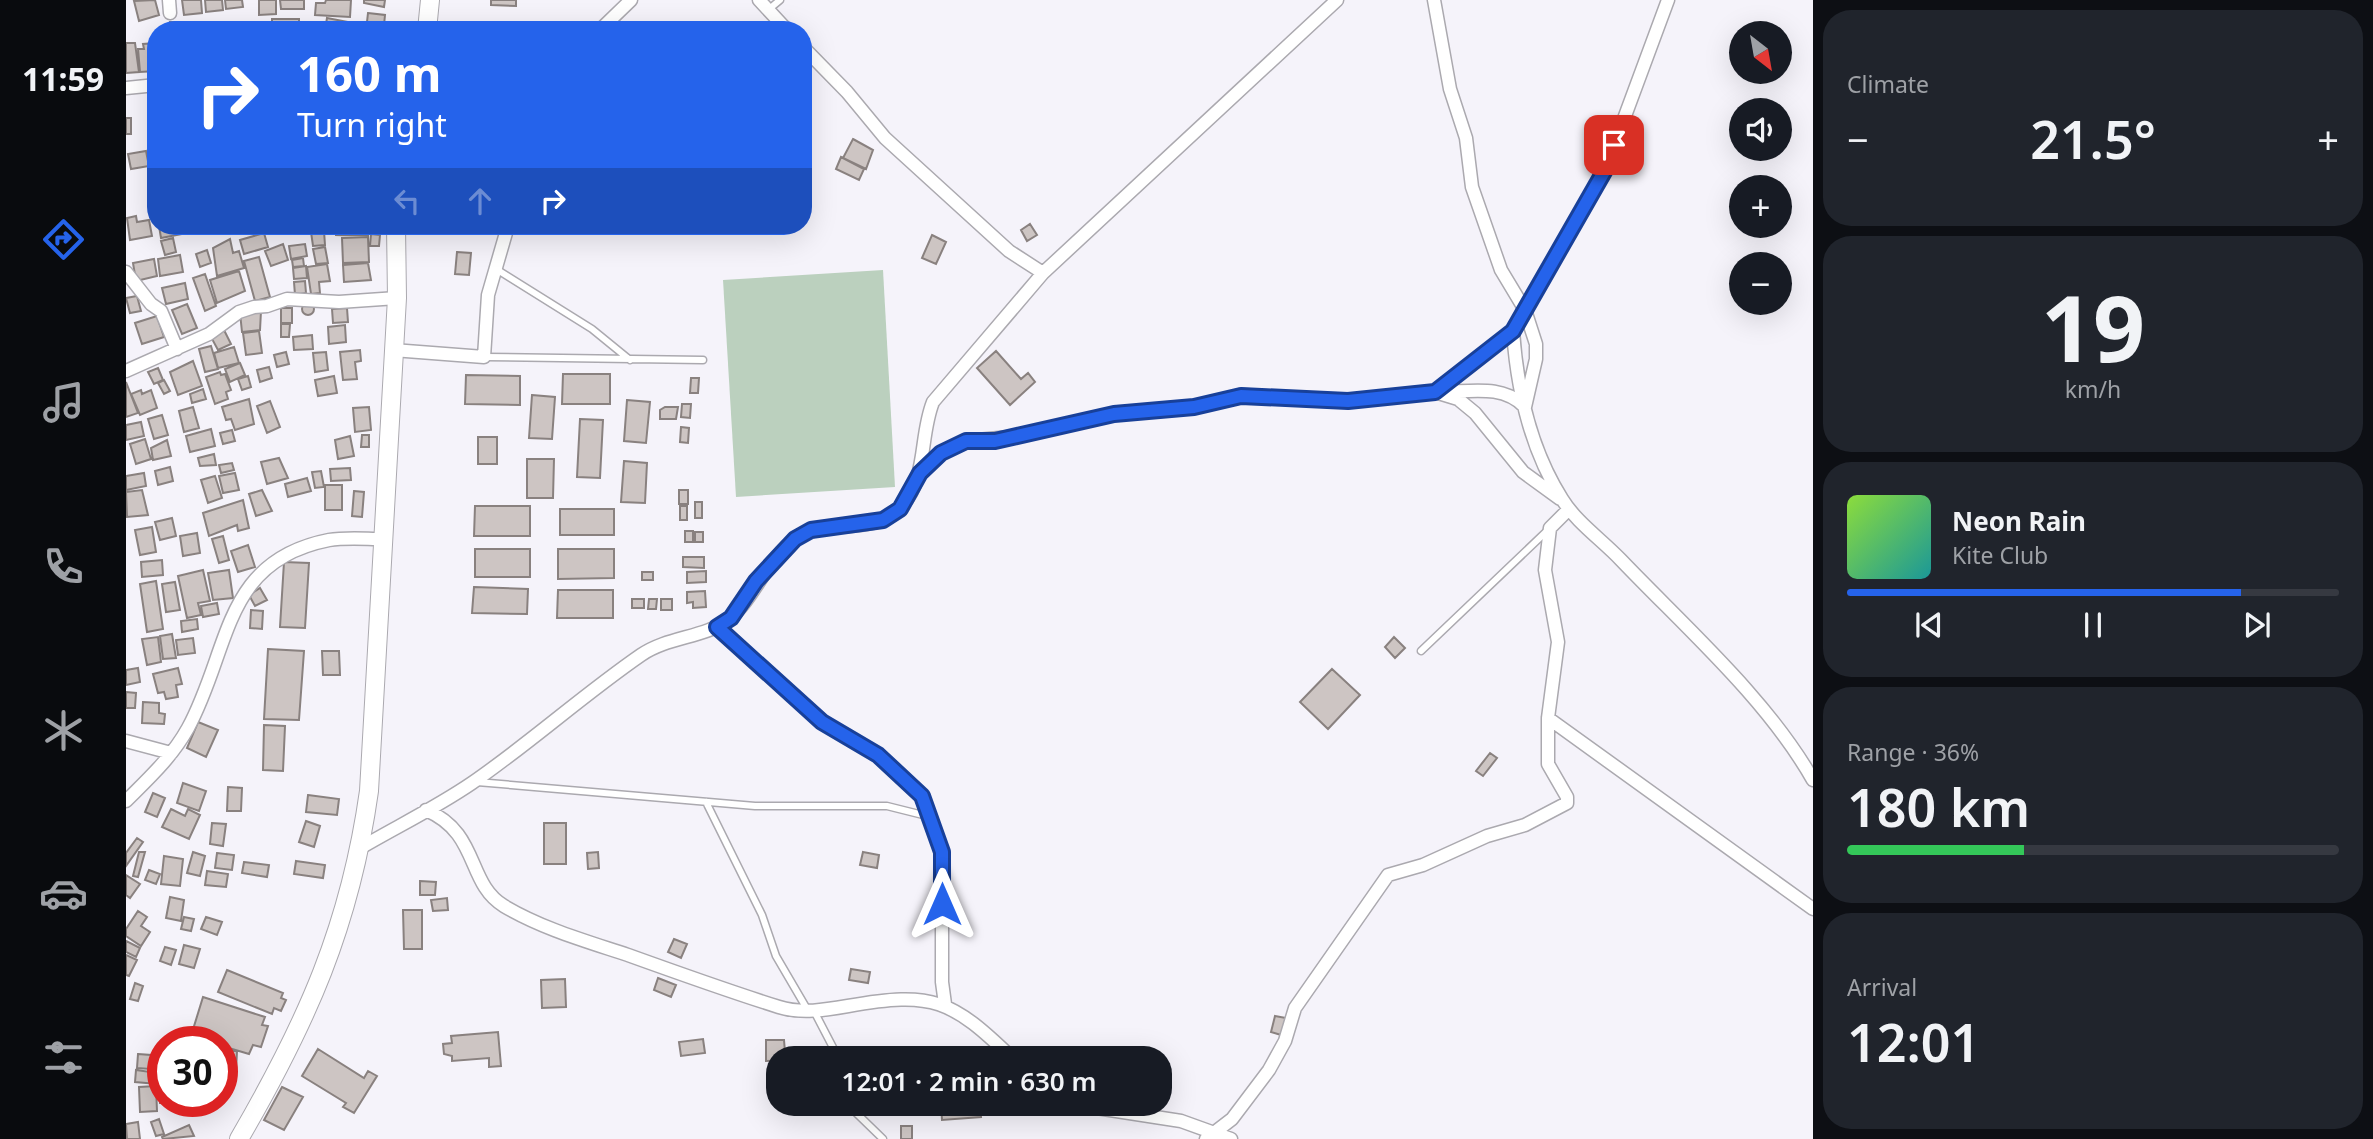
<!DOCTYPE html>
<meta charset="utf-8">
<style>
:root{--surface:#171b24;--page:#20242c;--text:#f1f3f6;--muted:#9ea1a6;--line:#363941;--accent:#2563eb}
body{margin:0;font-family:"Noto Sans",sans-serif;background:var(--page);color:var(--text);height:100vh;display:flex;flex-direction:column;font-size:26px;white-space:nowrap}
*{box-sizing:border-box;margin:0}
p{font-size:23px;color:var(--muted)}
.icon{flex:none;width:38px;height:38px;fill:none;stroke:currentColor;stroke-width:2;stroke-linecap:round;stroke-linejoin:round}
.map{position:relative;flex:1;overflow:hidden}
.details{display:flex;flex-direction:column;gap:10px;padding:10px;background:#0d0f14;width:560px}
.details>*{flex:none}
.guide{position:absolute;left:21px;top:21px;width:665px;height:214px;border-radius:28px;box-shadow:0 7px 28px #0002;background:#2563eb;color:#fff;overflow:hidden}
.needle{width:46px;rotate:149deg}
.tools{position:absolute;left:1603px;top:21px;display:grid;gap:14px}
.tools a{display:grid;place-items:center;width:63px;height:63px;border-radius:50%;background:var(--surface);box-shadow:0 7px 28px #0002;font-size:35px}
.speed{position:absolute;left:21px;top:1026px;display:flex;gap:14px;font-size:35px;font-weight:700;text-align:center}
.speed>*{display:grid;place-content:center;width:91px;height:91px;border-radius:50%;background:var(--surface);box-shadow:0 7px 28px #0002;line-height:1}
.speed .limit{border:10px solid #d22;background:#fff;color:#111}
.pin{position:absolute;display:grid;place-items:center;width:60px;height:60px;color:#fff;margin:-30px;border-radius:14px;box-shadow:0 4px 10px #0006}
.me{position:absolute;width:77px;margin:-38px;rotate:0deg;stroke-linejoin:round;filter:drop-shadow(0 0 5px #0008)}
.turn{display:flex;align-items:center;gap:24px;height:147px;padding:0 35px;font-size:32px}
.turn .icon{width:91px;height:91px;stroke-width:2.5}
.turn b{display:block;font-size:49px;line-height:60px}
.lanes{display:flex;align-items:center;height:66px;padding:0 35px;background:#0003;justify-content:center;gap:35px;direction:ltr}
.lanes .off{opacity:.35}
.big{font-size:52px;font-weight:600;line-height:1.1}
.details .widget{flex:1;display:flex;flex-direction:column;justify-content:center;gap:10px;min-width:0;padding:0 24px;border-radius:28px;background:var(--page)}
.details .dial{align-items:center;gap:0}
.dial b{font-size:91px;line-height:1}
.song{display:flex;align-items:center;gap:21px}
.cover{width:84px;height:84px;border-radius:10px;background:linear-gradient(135deg,hsl(90 70% 55%),hsl(180 70% 35%))}
.played{height:7px;border-radius:4px;background:linear-gradient(90deg,var(--accent) 80%,var(--line) 80%)}
.keys{display:flex;justify-content:space-around;direction:ltr}
.heat{display:flex;justify-content:space-between;align-items:center;font-size:38px;direction:ltr}
.charge{height:10px;border-radius:5px;background:linear-gradient(90deg,#34c759 36%,var(--line) 0)}
.trip{position:absolute;left:640px;top:1046px;width:406px;height:70px;border-radius:28px;background:var(--surface);box-shadow:0 7px 28px #0002;font-weight:600;line-height:70px;text-align:center}
main{display:flex;flex:1;min-height:0}
.menu{display:flex;flex-direction:column;width:126px;justify-content:space-around;align-items:center;background:#090b0e;color:var(--muted)}
.menu .icon{width:49px;height:49px}
.menu .current{color:var(--accent)}
.menu b{font-size:32px;color:var(--text)}
.map>svg:first-child{display:block}
.green{fill:#bbd0be}
.building{fill:#cdc5c3;stroke:#89817f;stroke-width:2}
.lines{fill:none;stroke-linecap:round;stroke-linejoin:round}
.lane-casing{stroke:#aba9af;stroke-width:9}
.street-casing{stroke:#aba9af;stroke-width:15}
.secondary-casing{stroke:#aba9af;stroke-width:20}
.lane{stroke:#fff;stroke-width:6}
.street{stroke:#fff;stroke-width:12}
.secondary{stroke:#fff;stroke-width:18}
.route-casing{stroke:#184099;stroke-width:18}
.route{stroke:#2563eb;stroke-width:12}
</style>
<main>
<nav class="menu">
<b>11:59</b>
<svg class="icon current" aria-label="directions" viewBox="0 0 24 24"><path d="M12 3l9 9-9 9-9-9zM9 14v-3h6M13 9l2 2-2 2"/></svg>
<svg class="icon" aria-label="music" viewBox="0 0 24 24"><path d="M9 18V5l10-2v13"/><circle cx="6" cy="18" r="3"/><circle cx="16" cy="16" r="3"/></svg>
<svg class="icon" aria-label="phone" viewBox="0 0 24 24"><path d="M5 4h4l2 5-3 2q2 4 5 5l2-3 5 2v4C11 20 4 13 5 4z"/></svg>
<svg class="icon" aria-label="climate" viewBox="0 0 24 24"><path d="M12 3v18M4 7l16 10M4 17L20 7"/></svg>
<svg class="icon" aria-label="car" viewBox="0 0 24 24"><path d="M5 17H2v-5l4-1 3-4h7l3 4 3 1v5h-3M9 17h6M6 11h13"/><circle cx="7" cy="17" r="2"/><circle cx="17" cy="17" r="2"/></svg>
<svg class="icon" aria-label="filters" viewBox="0 0 24 24"><path d="M4 7h16M4 17h16"/><circle cx="9" cy="7" r="2"/><circle cx="15" cy="17" r="2"/></svg>
</nav>
<div class="map">
<svg width="1687" height="1139" viewBox="0 0 1687 1139">
<rect width="100%" height="100%" fill="#f5f3fa"/>
<path class="green" d="M757,270L769,487L610,497L597,280Z"/>
<path class="building" d="M29,0L33,15L13,21L8,1Z
M56,0H75L76,13L58,15Z
M79,0H96L97,10L80,12Z
M99,0H116L117,7L100,9Z
M133,0H150V14L133,15Z
M154,0H178V9H155Z
M200,0H225L224,17L189,15L190,3H199Z
M238,0H259L258,7L238,3Z
M365,0H390V6L365,5Z
M242,13L259,15L258,25L241,22Z
M201,18L222,22L220,30H199Z
M146,19H173V30H146Z
M44,22H55V30H44Z
M0,43H9L13,72L0,73Z
M30,43V71L14,72L12,49H18L17,44Z
M0,118H5V134H0Z
M727,139L747,150L740,169L717,158Z
M20,151L23,166L5,169L2,154Z
M30,156V176H26L24,157Z
M715,157L738,169L733,180L710,169Z
M10,216L11,222L23,220L26,236L4,240L1,218Z
M904,224L911,235L901,241L895,230Z
M33,226H54L56,234L35,238Z
M210,226H242V236L210,235Z
M333,226H367L366,234L332,232Z
M198,231L199,245L187,246L185,232Z
M138,233L142,247L118,254L114,240Z
M245,234L254,235L253,246H244Z
M806,235L820,242L810,264L796,258Z
M242,237L243,262L217,263L216,238Z
M47,238L50,252L39,255L35,241Z
M104,239L107,253L113,251L118,268L91,276L87,248Z
M157,244L162,260L145,266L139,251Z
M179,244L181,256L165,259L163,246Z
M199,247L202,263L190,264L187,249Z
M81,250L85,263L74,267L70,254Z
M331,252L345,253L343,275L329,274Z
M54,255L57,272L34,276L32,259Z
M133,257L144,297L129,301L118,261Z
M177,258L178,266L167,267L166,260Z
M28,259L31,276L10,281L7,263Z
M242,263L245,280L218,282L217,265Z
M201,264L204,281L193,282L194,293L185,294L181,267Z
M180,266L181,278L168,279L167,268Z
M113,271L119,291L91,303L84,280Z
M79,274L90,306L79,311L67,278Z
M179,281L180,293L169,295L168,282Z
M59,283L62,299L40,304L36,288Z
M11,296L15,311L4,313L0,298Z
M176 309a6 6 0 1 1 12 0a6 6 0 1 1-12 0Z
M61,304L71,328L56,334L46,310Z
M155,308H166V323H155Z
M221,308L222,322L207,323L206,309Z
M135,311L134,330L116,332L114,313Z
M31,316L38,337L16,344L9,323Z
M155,324H164L163,337H155Z
M219,325L220,342L203,344L202,327Z
M98,330L105,344L92,350L85,337Z
M133,331L136,353L120,355L117,333Z
M186,335L187,349L168,350L167,337Z
M85,346L92,369L79,372L73,349Z
M108,347L113,363L92,368L88,353Z
M234,350L235,361L229,362L231,379L217,380L214,352Z
M870,351L895,379L902,373L909,382L884,405L851,368Z
M160,352L163,364L151,367L148,355Z
M200,352L202,370L189,372L187,353Z
M67,361L76,386L52,395L44,372Z
M114,363L119,375L104,382L99,369Z
M143,367L146,378L134,382L131,370Z
M32,368L37,380L28,384L22,372Z
M94,372L95,375L99,374L105,390L100,392L102,399L89,404L80,377Z
M437,374H484V404H436Z
M340,375L394,376V405L339,404Z
M122,376L125,387L116,390L112,379Z
M208,376L211,393L192,396L189,380Z
M565,378H573L572,393H564Z
M38,380L44,391L38,394L32,383Z
M0,382L12,413L0,417Z
M77,389L80,399L66,403L64,394Z
M15,390L16,394L25,390L31,408L14,415L5,394Z
M406,395L429,397L426,439L403,438Z
M123,399L128,424L109,430L105,419L100,420L96,407Z
M501,400L524,402L520,443L498,441Z
M144,401L154,427L141,433L131,406Z
M556,404H565L564,418L555,417Z
M67,407L73,428L58,432L53,411Z
M243,407L245,430L229,432L227,408Z
M539,407H552L550,419H534V410Z
M36,415L42,435L28,439L22,419Z
M454,419L477,420L474,478L451,477Z
M15,422L18,436L0,440V425Z
M555,427L563,428L562,443L554,442Z
M85,429L89,446L64,452L60,436Z
M106,430L109,441L97,444L94,433Z
M236,435H243V447H235Z
M224,436L228,456L212,459L209,440Z
M352,437H371V464H352Z
M19,439L25,459L10,464L4,444Z
M41,440L45,456L27,460L25,448Z
M88,454L90,465L74,466L72,458Z
M153,458L162,478L141,484L135,462Z
M401,459H428L427,498H401Z
M498,461L521,463L519,503L495,502Z
M106,463L108,470L95,473L93,465Z
M44,467L47,481L32,485L29,471Z
M224,468L225,480L205,481L204,469Z
M195,471L198,487L189,488L186,472Z
M18,473L20,486L0,490V476Z
M109,473L113,490L97,493L93,476Z
M89,476L96,498L82,503L75,480Z
M181,478L185,491L162,497L159,484Z
M199,485H216V510H199Z
M16,490L22,515L1,517L0,492Z
M136,490L146,511L130,516L123,494Z
M553,490H562V504H553Z
M228,491L238,492L236,517L226,516Z
M117,500L123,528L112,531L111,525L83,536L77,513Z
M569,502H576V518H569Z
M349,506H404V536H348Z
M554,506H561V520H554Z
M434,509H488V535H434Z
M46,518L50,536L34,540L29,522Z
M26,527L30,552L14,555L9,530Z
M559,531H567V542H559Z
M569,532H577V542H569Z
M71,533L74,553L57,556L54,536Z
M97,536L103,560L93,563L86,539Z
M122,545L129,567L112,572L105,551Z
M349,549H404V577H349Z
M432,549H488V578L432,579Z
M557,557H578V568L557,567Z
M36,560L37,575L16,577L15,562Z
M158,562L183,563L179,628L154,627Z
M77,570L84,601L72,603L75,615L61,618L52,576Z
M103,570L107,598L87,600L82,573Z
M580,571V582L561,583V572Z
M516,572H527V580H516Z
M30,581L37,629L21,632L14,584Z
M49,582L54,610L40,612L36,584Z
M348,587L402,589L401,614L346,613Z
M134,588L141,600L129,606L123,595Z
M432,590H487V618H431Z
M579,591L580,607L567,608V602L561,603V592Z
M506,599H518V608H506Z
M523,599H531L530,609H522Z
M535,599H546V610H535Z
M91,603L93,614L77,617L75,606Z
M125,610L137,611L136,629L124,628Z
M71,619L72,629L56,632L55,621Z
M46,634L50,658L37,659L34,636Z
M32,637L35,662L21,665L16,639Z
M1268,637L1279,648L1269,658L1259,647Z
M67,638L69,653L52,655L50,640Z
M142,649L178,651L173,720L138,719Z
M196,651H213L214,675H197Z
M12,668L14,682L0,685V670Z
M52,668L56,684L50,685L52,697L40,699L38,692L32,693L27,674Z
M1206,669L1234,695L1202,729L1174,702Z
M0,692L10,693L9,708H0Z
M17,702L33,703V713L39,714L38,724L16,723Z
M72,722L92,730L80,757L61,748Z
M138,725L159,726L157,771L137,770Z
M1364,753L1371,758L1357,776L1350,771Z
M57,783L80,791L73,811L51,803Z
M102,787L116,788L115,811H101Z
M27,793L39,798L31,817L19,812Z
M182,795L213,799L211,815L180,812Z
M45,809L59,816L62,809L74,815L63,839L36,827Z
M180,821L194,826L188,847L173,842Z
M86,823L100,824L97,846L84,844Z
M418,823H440V864H418Z
M11,838L17,842L0,866V853Z
M13,852H19L12,877L7,876Z
M67,852L79,856L74,876L61,873Z
M472,852L473,868L462,869L461,853Z
M737,852L753,855L751,868L734,865Z
M91,853L108,855L106,870L89,868Z
M38,856L57,859L54,886L35,884Z
M170,861L199,865L197,878L168,874Z
M118,862L143,865L141,877L116,873Z
M23,870L34,874L30,884L19,880Z
M81,871L102,874L100,887L79,885Z
M0,875L14,884L4,898L0,895Z
M294,881L310,882L309,895H294Z
M44,897L58,900L55,921L40,918Z
M321,898L322,910L307,911L305,900Z
M277,910H296V949H278Z
M12,911L21,917L15,926L24,932L15,946L0,936V929Z
M58,917L68,919L65,931L55,929Z
M80,917L96,922L91,935L75,929Z
M548,939L561,944L555,958L542,952Z
M0,941L14,948L10,957L0,952Z
M58,945L74,949L68,968L53,964Z
M39,947L50,950L45,965L34,961Z
M0,955L11,960L3,976L0,975Z
M725,969L744,972L742,983L723,980Z
M101,970L157,993L155,998L160,1000L155,1011L148,1008L146,1014L92,992Z
M532,978L550,985L545,997L528,990Z
M439,979L440,1007L416,1008L415,980Z
M9,983L17,986L12,1001L4,999Z
M77,997L139,1017L136,1025L142,1026L135,1047L127,1045L123,1054L96,1046V1041L65,1036Z
M1149,1016L1160,1018L1155,1035L1145,1032Z
M372,1032L375,1066L363,1067V1058L326,1061V1056L318,1054L317,1044L326,1043L325,1036Z
M577,1039L579,1053L555,1056L553,1042Z
M640,1040H658L659,1052L702,1051V1059L640,1061Z
M192,1049L238,1078L242,1071L251,1076L228,1113L217,1107L220,1103L176,1076Z
M96,1051H111L110,1071L96,1070Z
M29,1053H37V1070H28Z
M12,1054L25,1055L24,1069L11,1068Z
M10,1070L32,1073L31,1084L9,1082Z
M30,1086L31,1111L14,1112L13,1087Z
M156,1087L177,1097L158,1130L138,1120Z
M34,1088L37,1101L61,1103H34Z
M815,1104H854L855,1117L816,1120Z
M33,1119L38,1134L30,1136L25,1122Z
M12,1122L14,1139H1L0,1124Z
M63,1125L68,1136L37,1139L36,1137Z
M775,1126H786V1139H775Z"/>
<g class="lines">
<g class="lane-casing">
<path id="lane" d="M642,10L654,0
M370,269L466,329L504,360
M359,357L577,360
M1295,651L1423,529
M351,782L629,806H761L801,816
M580,802L636,915L650,956L681,1009
M688,1011L713,1059
M721,1104L757,1139"/>
</g>
<g class="street-casing">
<path id="street" d="M43,0L44,13
M633,0L661,30
M1308,0L1324,89L1340,138L1346,187L1375,270L1399,310L1410,344V359L1399,407C1378,385 1348,391 1319,392
M1542,0L1479,170L1387,331C1391,388 1405,450 1436,499C1450,522 1476,540 1495,560C1560,628 1641,699 1687,780
M474,30L505,0
M677,47L721,92L759,138L883,251L917,273
M0,88L30,85
M0,272L25,304L35,311L51,349
M267,350L358,357L362,295L382,226
M0,371L83,334L113,312L128,307L141,306L161,299L213,302L271,298
M1309,392L1387,331
M794,473L815,453L840,441L894,436L988,414L1068,407L1115,395L1221,401L1309,392L1332,399L1349,413L1397,472L1434,499
M591,627L696,722L752,755L796,796L816,852V982L819,1004
M1422,718L1687,909
M0,741L45,753
M0,801C23,778 46,757 62,728C105,649 96,561 203,540C220,537 240,539 257,539
M300,810C354,833 340,883 378,906C417,929 460,941 502,955C552,973 602,991 653,1007C675,1014 699,1010 722,1006C807,991 825,999 887,1059
M236,847C272,826 311,807 346,783C404,743 457,695 515,655C543,636 579,638 603,619C629,598 640,559 671,538C702,517 749,537 775,507C802,478 793,437 807,402L917,273L1211,0
M945,1104L1055,1121L1105,1139
M1080,1139L1106,1119L1143,1070L1159,1041L1169,1008L1262,875L1297,865L1361,836L1399,825L1441,803V797L1422,764V718L1432,642L1419,570L1424,528L1443,509"/>
</g>
<g class="secondary-casing">
<path id="secondary" d="M301,30L304,0
M113,1139C181,1022 224,926 243,791L271,298L270,226"/>
</g>
<use href="#lane" class="lane"/>
<use href="#street" class="street"/>
<use href="#secondary" class="secondary"/>
</g>
<g class="lines">
<g class="route-casing">
<path id="route" d="M816,904V852L796,796L752,755L696,722L591,627L605,618L630,581L669,539L685,530L757,520L774,509L794,473L815,453L840,441H869L988,414L1068,407L1115,396L1222,401L1309,392L1387,331L1479,170L1488,145"/>
</g>
<use href="#route" class="route"/>
</g>
</svg>
<div class="tools">
<a><svg class="needle" viewBox="-14 -14 28 28"><path d="M0-13l5 13h-10z" fill="#e53935"/><path d="M0 13l5-13h-10z" fill="#9ea1a6"/></svg></a>
<a><svg class="icon" aria-label="sound" viewBox="0 0 24 24"><path d="M4 9h4l5-4v14l-5-4H4zM17 9q2 3 0 6"/></svg></a>
<a>+</a>
<a>−</a>
</div>
<div class="speed"><div class="limit">30</div></div>
<div class="pin" style="left:1488px;top:145px;background:#d93025"><svg class="icon" aria-label="arrive" viewBox="0 0 24 24"><path d="M6 21V4h12l-3 4 3 4H6"/></svg></div>
<svg class="me" style="left:816px;top:904px" viewBox="-20 -20 40 40"><path d="M0-17L14 15 0 8-14 15z" fill="#2563eb" stroke="#fff" stroke-width="4"/></svg>
<div class="trip">12:01 · 2 min · 630 m</div>
<div class="guide">
<div class="turn"><svg class="icon" aria-label="right" viewBox="0 0 24 24"><path d="M7 20v-9h11M14 6l5 5-5 5"/></svg><div><b>160 m</b>Turn right</div></div>
<div class="lanes"><svg class="icon off" aria-label="left" viewBox="0 0 24 24"><path d="M17 20v-9H6M10 6l-5 5 5 5"/></svg><svg class="icon off" aria-label="ahead" viewBox="0 0 24 24"><path d="M12 20V5M6 11l6-6 6 6"/></svg><svg class="icon" aria-label="right" viewBox="0 0 24 24"><path d="M7 20v-9h11M14 6l5 5-5 5"/></svg></div>
</div>
</div>
<section class="details">
<div class="widget"><p>Climate</p>
<div class="heat"><a>−</a><b class="big">21.5°</b><a>+</a></div>
</div>
<div class="widget dial"><b>19</b><p>km/h</p></div>
<div class="widget">
<div class="song"><i class="cover"></i><div><b>Neon Rain</b><p>Kite Club</p></div></div>
<div class="played"></div>
<div class="keys"><svg class="icon" aria-label="previous" viewBox="0 0 24 24"><path d="M18 5L8 12l10 7zM5 5v14"/></svg><svg class="icon" aria-label="pause" viewBox="0 0 24 24"><path d="M8 5v14M16 5v14"/></svg><svg class="icon" aria-label="next" viewBox="0 0 24 24"><path d="M6 5l10 7-10 7zM19 5v14"/></svg></div>
</div>
<div class="widget"><p>Range · 36%</p><b class="big">180 km</b><div class="charge"></div></div>
<div class="widget"><p>Arrival</p><b class="big">12:01</b></div>
</section>
</main>
